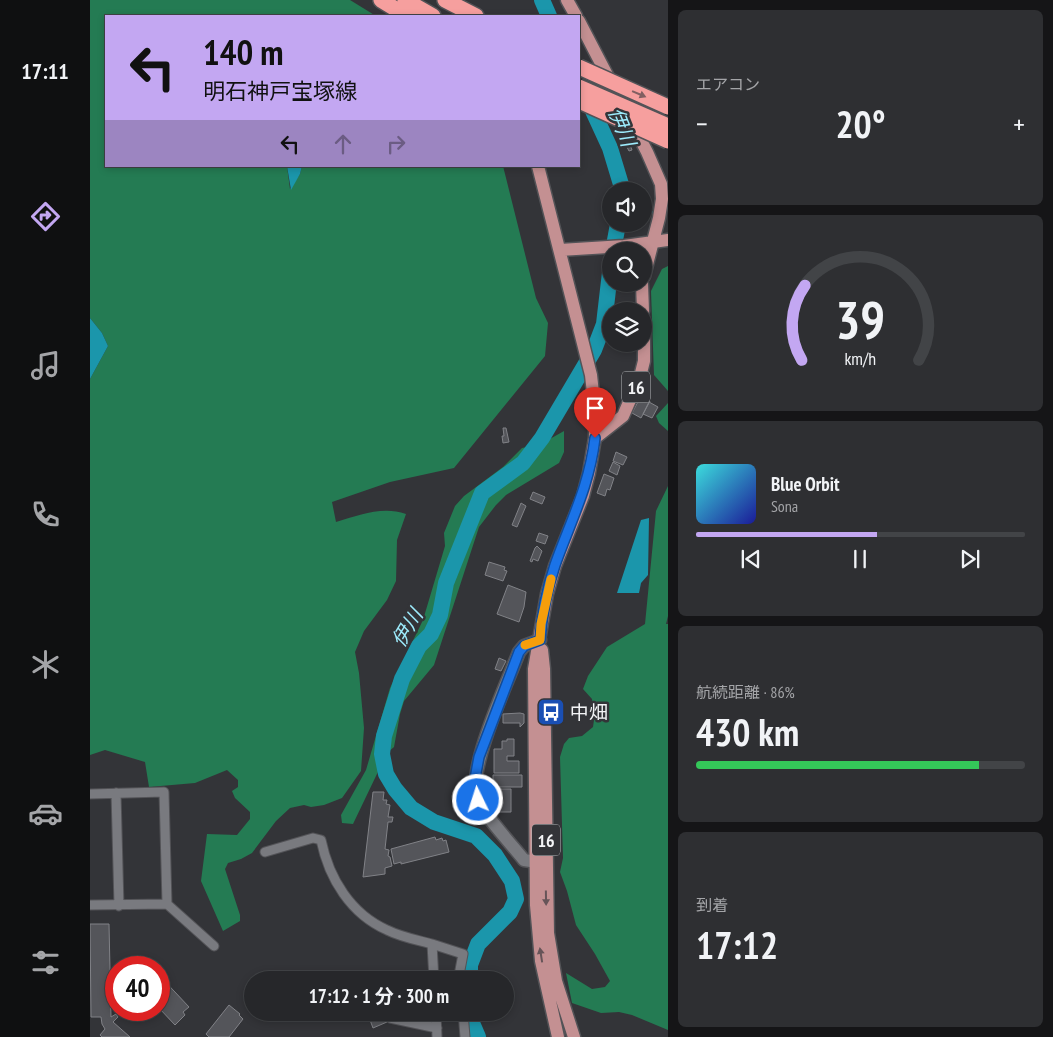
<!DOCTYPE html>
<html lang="ja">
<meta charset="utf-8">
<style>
:root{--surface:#26272a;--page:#2e2f32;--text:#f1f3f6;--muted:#a4a5a8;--line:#424447;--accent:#c3a7f2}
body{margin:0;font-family:"PT Sans Narrow","Noto Sans JP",sans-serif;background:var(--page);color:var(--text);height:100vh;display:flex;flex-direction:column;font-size:19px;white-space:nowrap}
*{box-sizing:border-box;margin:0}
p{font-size:16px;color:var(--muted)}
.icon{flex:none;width:28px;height:28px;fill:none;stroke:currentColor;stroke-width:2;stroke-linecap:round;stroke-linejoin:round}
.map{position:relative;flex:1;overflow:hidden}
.side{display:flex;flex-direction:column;gap:10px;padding:10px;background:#151517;width:385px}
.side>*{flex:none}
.guide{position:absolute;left:15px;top:15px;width:475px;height:152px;border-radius:0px;box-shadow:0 2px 8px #0003,0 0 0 1px var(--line);background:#c3a7f2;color:#111;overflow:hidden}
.fabs{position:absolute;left:512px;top:182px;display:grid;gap:10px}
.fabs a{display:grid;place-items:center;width:50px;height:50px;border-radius:50%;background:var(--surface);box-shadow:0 2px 8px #0003,0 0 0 1px var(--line);font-size:25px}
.speed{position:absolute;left:15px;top:956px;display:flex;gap:10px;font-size:25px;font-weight:700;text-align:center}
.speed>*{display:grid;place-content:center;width:65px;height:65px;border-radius:50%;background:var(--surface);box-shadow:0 2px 8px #0003,0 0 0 1px var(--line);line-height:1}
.speed .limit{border:8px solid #d22;background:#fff;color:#111}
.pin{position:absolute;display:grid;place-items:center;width:42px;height:42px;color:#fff;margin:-51px -21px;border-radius:50% 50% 50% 0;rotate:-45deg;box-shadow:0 0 5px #0007}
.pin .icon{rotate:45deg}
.me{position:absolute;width:55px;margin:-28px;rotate:356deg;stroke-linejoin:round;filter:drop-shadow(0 0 4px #0008)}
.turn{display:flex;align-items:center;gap:18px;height:105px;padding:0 15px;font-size:22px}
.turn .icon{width:65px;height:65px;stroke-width:2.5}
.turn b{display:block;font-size:35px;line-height:42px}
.lanes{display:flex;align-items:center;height:48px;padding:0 15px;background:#0003;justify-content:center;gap:25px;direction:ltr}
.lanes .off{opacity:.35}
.big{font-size:38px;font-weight:700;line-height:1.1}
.side .card{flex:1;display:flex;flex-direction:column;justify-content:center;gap:8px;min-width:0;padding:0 18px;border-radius:8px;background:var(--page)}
.side .dial{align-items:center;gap:0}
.dial svg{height:130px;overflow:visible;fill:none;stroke:var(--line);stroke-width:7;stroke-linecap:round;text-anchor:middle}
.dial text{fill:var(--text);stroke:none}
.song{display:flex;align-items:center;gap:15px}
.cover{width:60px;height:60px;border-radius:8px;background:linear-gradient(135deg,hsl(180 70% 55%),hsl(240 70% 35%))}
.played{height:5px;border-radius:2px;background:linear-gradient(90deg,var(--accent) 55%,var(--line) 55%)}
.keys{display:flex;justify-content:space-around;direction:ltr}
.heat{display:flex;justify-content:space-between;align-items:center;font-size:28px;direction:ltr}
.charge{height:8px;border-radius:4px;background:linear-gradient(90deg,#34c759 86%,var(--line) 0)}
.trip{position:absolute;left:154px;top:971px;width:270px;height:50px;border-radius:25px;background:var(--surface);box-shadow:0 2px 8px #0003,0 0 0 1px var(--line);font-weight:700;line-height:50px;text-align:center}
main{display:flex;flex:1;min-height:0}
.dock{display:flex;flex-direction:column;width:90px;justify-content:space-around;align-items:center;background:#0f1011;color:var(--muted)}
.dock .icon{width:35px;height:35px}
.dock .current{color:var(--accent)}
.dock b{font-size:22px;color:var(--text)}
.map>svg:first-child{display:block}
.forest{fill:#247b53}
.water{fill:#1b96ab}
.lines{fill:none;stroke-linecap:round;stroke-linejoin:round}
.stream{stroke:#1b96ab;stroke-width:2.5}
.river{stroke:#1b96ab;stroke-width:16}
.building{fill:#54555a;stroke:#818287}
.street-casing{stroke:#535357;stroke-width:11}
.secondary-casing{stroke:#535357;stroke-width:15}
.primary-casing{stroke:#535357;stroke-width:15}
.highway-casing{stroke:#535357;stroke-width:18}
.street{stroke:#797a7f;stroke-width:9}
.secondary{stroke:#797a7f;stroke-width:12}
.primary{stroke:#c49092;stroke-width:12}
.highway{stroke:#f69f9e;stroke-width:15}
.highway-bridge-casing{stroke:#535357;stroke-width:18;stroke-linecap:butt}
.highway-bridge{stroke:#f69f9e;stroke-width:15}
.oneway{fill:#815f61}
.oneway2{fill:#665458}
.route-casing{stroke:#114b97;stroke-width:12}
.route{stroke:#1a73e8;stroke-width:9}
.slow{stroke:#f59e0b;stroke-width:9}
.labels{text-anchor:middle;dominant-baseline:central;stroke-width:5;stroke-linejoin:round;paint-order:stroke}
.shield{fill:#333438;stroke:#b9babd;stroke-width:1}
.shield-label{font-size:18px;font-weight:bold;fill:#f3f4f6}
.poi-label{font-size:19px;fill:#f3f4f6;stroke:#333438;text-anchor:start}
.water-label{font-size:20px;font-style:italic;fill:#9debfc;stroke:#333438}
</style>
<main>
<nav class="dock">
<b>17:11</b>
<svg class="icon current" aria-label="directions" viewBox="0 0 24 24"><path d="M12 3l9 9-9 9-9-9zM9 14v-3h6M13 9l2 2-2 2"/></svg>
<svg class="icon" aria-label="music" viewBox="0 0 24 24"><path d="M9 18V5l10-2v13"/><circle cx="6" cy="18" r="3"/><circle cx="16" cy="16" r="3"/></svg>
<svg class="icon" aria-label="phone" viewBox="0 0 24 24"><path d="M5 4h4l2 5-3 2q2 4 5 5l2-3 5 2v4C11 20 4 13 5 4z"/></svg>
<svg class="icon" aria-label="climate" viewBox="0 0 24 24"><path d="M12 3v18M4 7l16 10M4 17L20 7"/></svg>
<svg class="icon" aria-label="car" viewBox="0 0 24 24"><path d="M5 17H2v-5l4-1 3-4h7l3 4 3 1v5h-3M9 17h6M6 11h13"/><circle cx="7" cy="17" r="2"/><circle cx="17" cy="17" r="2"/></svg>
<svg class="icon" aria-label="filters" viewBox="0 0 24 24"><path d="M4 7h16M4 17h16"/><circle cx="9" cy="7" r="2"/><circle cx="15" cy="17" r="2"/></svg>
</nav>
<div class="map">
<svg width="578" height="1037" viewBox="0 0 578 1037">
<rect width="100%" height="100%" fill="#333438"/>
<path class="forest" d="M0,0H260L286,16H16V166H197L200,189L210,174L212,166H413L446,298L458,323L455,356L364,468L300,482L242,502L246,522C270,515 292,506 316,514L307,540L306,581L297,600L274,631L265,652L269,673L274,728L271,771L252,798L234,805L221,807L214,805L200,808L186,821L162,853L151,859L138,863L135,869L150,915V921L133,931L111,881L117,834L147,835L160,819V812L145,798L142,791L148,787V780L137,770L105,783L59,787L55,762L15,750L0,755V379L18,346L12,333L0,318Z
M578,266V391L564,375L561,291L572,269Z
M578,403V431L569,423L566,416Z
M474,431V452L469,463L416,495L406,505L389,527L344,665L314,701L310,714L304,747L297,753L263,824L252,823L251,815L276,770L300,688L333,620L355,546L354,533L365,506L374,496L413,467L432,448L451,444Z
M578,486V616L576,624H578V1030L542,1015L529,1012L511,1013L482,1003L476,973L502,989L515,987L520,981L505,954L486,925L477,891L470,872L473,858L470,757L474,744L479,738L492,736L503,727L504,720L502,699L493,689L498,676L517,647L555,624L566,511Z"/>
<path class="water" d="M197,166H212L210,174L201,190Z
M0,318L12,333L18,346L0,379Z
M559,518L558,575L551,583L549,593H527L551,520Z"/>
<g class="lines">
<path class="stream" d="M554,211L567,213"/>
<path class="river" d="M452,0L459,16
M497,98L520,148L533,191
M523,251L528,224
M380,980V965L388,944L420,912L426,899L422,881L405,855L386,836L344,822L321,808L305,789L296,774L292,754L294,736L312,679L329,646L341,634L350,615L356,583L392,493L433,463L452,438L504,350L514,324L521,264
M381,1012L382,1023L388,1037"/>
</g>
<path class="building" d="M534,129L542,150L539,151L529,131Z
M551,396L560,401L551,418L542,413Z
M559,402L568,407L562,418L553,414Z
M413,428H416L419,442L413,443L412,436H414Z
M526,452L537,457L533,465L523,461Z
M523,462L530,466L527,475L519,471Z
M514,474L524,478L520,490L517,489L515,496L507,493Z
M443,492L455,497L452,504L440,499Z
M431,503L436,506L427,527L422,525Z
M449,533L458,536L455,544L446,541Z
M447,546L452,551L448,561L443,559L442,562L440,561L445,548Z
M399,562L415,567L414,570L417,571L413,581L395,575Z
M418,585L436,592L434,607L429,622L407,614Z
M409,658L416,661L411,671L405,669Z
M430,713L434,714V723L430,727V723H413V714Z
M417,739H424V756H417V761H429V773H404V749H412V741H417Z
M403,775H432V787H403Z
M404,789H421V812H408V798H404Z
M283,792H294L293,800H297L296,804L300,805L298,817H303L302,822H298L295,849L299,850L298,856L300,857L302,866L295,868V874L273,877Z
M345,837L346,840L352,838L353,841L356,840L359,852L311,864V862L304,864L301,849Z
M0,924H19L21,1017L26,1014L28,1017L23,1022L40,1037H12L10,1035L15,1029L12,1024L11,1017H1Z
M51,956L62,968L39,967L46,960Z
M69,975L99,1007L93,1012L95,1015L85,1025L69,1008Z
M139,1005L150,1014L149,1015L153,1019L139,1037H119L116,1034Z
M277,1012H293L297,1022L283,1028Z"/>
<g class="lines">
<g class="street-casing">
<path id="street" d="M26,793L29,906
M0,794L74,792L77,904
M175,852L223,838L231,840C239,879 261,914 297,930C311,937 327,940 342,944
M0,905L77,904L124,946
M344,980L342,944L373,954L370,970L371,980
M346,1012L347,1037
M373,1012L375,1037
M300,1018L347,1028"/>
</g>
<g class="secondary-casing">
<path id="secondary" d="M450,640L434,646L429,652C417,683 377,769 387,798C392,813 423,846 434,860L454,863"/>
</g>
<g class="primary-casing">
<path id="primary" d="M477,0L486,16
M489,21L557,152L571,184L572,199L569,218L554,276
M448,166L501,375L505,411V438L499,473L493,496L465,566L457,594L444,669L446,905L451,961L468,1037
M470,250L534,246L578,240
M552,284L553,311
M505,438L533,416L550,377L554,361V321
M452,650L454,669L458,933L466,981L484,1037"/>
</g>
<g class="highway-casing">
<path id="highway" d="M291,0L317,16
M315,0L343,16
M355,0L386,16"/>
</g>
<use href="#street" class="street"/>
<use href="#secondary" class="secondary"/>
<use href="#primary" class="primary"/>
<use href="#highway" class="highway"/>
<g class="highway-bridge-casing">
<path id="highway-bridge" d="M489,67L578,107
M489,87L578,126
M489,101L578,141"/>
</g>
<use href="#highway-bridge" class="highway-bridge"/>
</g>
<defs><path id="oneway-solid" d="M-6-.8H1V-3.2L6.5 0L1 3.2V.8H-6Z" transform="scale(1.25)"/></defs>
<use class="oneway" href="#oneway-solid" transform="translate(549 94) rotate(23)"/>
<g class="oneway2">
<use href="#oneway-solid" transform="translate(456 898) rotate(89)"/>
<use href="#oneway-solid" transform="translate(451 955) rotate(-99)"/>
</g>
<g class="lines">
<g class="route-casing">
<path id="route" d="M388,800L384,784L389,757L429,652L434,646L450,640C452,614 457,589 465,565C481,520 499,487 505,438"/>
</g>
<use href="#route" class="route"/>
<path class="slow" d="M435,645L450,640L451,624L461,579"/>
</g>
<defs>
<g id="bus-square" transform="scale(1.4375)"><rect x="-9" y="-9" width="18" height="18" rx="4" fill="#1a4fb4" stroke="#333438"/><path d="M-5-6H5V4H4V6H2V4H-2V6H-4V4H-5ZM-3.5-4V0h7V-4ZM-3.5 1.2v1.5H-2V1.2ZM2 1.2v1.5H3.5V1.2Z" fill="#fff"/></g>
</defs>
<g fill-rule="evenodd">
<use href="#bus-square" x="461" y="712"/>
</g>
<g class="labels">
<g class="shield">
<rect x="532" y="371.5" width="28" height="31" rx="4"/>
<rect x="442" y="824.5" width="28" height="31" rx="4"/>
</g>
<g class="shield-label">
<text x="546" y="387">16</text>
<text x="456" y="840">16</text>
</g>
<g class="poi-label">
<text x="480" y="712">中畑</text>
</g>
<g class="water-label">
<text transform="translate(532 127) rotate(68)">伊川</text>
<text transform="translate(317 628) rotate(-59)">伊川</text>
</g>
</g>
</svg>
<div class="fabs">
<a><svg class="icon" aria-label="sound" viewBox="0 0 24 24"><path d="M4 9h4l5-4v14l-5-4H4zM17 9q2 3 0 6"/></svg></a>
<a><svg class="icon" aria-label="search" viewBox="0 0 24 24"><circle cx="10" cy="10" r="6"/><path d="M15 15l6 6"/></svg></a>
<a><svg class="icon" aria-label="layers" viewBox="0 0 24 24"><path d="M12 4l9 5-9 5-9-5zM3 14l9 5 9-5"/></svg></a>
</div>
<div class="speed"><div class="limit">40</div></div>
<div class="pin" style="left:505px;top:438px;background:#d93025"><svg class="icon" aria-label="arrive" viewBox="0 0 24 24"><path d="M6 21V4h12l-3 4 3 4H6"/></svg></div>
<svg class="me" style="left:388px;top:800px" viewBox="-20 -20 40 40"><circle r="17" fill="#1a73e8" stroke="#fff" stroke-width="3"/><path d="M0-11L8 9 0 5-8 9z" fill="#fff"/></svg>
<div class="trip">17:12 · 1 分 · 300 m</div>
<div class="guide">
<div class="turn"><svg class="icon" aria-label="left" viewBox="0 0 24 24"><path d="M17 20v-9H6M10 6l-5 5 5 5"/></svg><div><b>140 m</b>明石神戸宝塚線</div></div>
<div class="lanes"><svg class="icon" aria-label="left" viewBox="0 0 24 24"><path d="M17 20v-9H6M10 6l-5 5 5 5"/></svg><svg class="icon off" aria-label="ahead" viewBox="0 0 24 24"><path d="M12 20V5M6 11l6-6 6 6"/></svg><svg class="icon off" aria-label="right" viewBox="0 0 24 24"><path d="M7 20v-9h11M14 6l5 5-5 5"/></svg></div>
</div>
</div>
<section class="side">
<div class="card"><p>エアコン</p>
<div class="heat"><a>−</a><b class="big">20°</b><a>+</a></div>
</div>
<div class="card dial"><svg viewBox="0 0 100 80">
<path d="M14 69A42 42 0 1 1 86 69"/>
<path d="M14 69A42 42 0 0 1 16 23" stroke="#c3a7f2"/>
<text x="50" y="56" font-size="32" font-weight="700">39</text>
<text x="50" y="72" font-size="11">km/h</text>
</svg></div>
<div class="card">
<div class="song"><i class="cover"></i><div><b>Blue Orbit</b><p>Sona</p></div></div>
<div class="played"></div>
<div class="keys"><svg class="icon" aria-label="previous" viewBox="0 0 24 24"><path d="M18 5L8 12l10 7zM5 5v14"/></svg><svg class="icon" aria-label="pause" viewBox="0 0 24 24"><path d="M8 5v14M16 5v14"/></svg><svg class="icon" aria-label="next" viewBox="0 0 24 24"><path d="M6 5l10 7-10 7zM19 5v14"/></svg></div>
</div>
<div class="card"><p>航続距離 · 86%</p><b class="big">430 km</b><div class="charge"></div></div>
<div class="card"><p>到着</p><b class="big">17:12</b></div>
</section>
</main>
